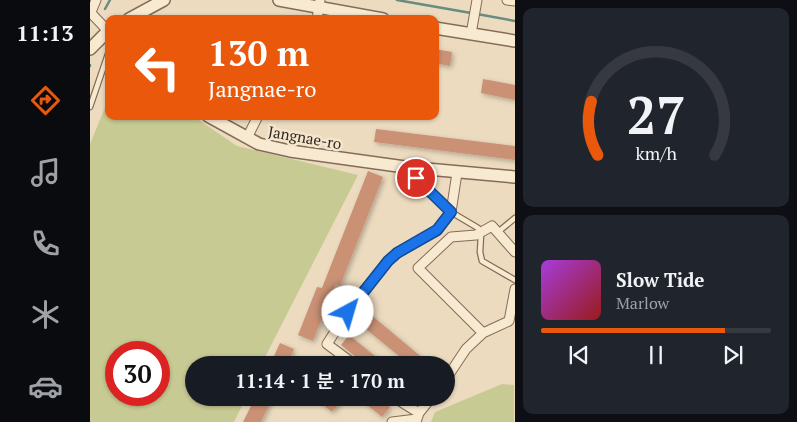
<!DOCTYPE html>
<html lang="ko">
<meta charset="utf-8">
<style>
:root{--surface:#171b24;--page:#20242c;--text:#f1f3f6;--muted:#9ea1a6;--line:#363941;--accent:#ea580c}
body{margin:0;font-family:"PT Serif","Noto Sans KR",serif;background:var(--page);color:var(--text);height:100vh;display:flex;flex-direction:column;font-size:19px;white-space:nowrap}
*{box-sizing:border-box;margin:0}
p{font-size:16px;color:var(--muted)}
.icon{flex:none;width:28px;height:28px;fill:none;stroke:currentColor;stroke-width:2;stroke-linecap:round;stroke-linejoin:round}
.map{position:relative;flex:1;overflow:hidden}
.panel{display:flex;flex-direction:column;gap:8px;padding:8px;background:#0d0f14;width:282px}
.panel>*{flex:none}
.banner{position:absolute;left:15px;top:15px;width:334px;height:105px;border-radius:10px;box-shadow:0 1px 4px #0004;background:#ea580c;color:#fff;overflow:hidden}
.speed{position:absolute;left:15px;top:341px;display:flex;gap:10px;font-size:25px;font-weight:700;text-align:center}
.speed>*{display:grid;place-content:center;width:65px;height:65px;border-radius:50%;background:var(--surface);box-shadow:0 1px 4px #0004;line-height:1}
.speed .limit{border:8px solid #d22;background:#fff;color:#111}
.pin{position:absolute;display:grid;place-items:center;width:42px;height:42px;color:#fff;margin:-21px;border:2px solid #fff;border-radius:50%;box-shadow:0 1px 5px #0007}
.me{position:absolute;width:55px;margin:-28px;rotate:39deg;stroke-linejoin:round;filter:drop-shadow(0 0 4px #0008)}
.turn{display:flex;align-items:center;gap:18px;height:105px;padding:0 20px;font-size:22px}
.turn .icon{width:65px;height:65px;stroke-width:2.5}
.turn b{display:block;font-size:35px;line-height:42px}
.panel .tile{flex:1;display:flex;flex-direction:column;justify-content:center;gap:8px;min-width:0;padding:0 18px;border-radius:10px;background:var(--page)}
.panel .dial{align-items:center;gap:0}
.dial svg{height:130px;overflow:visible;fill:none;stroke:var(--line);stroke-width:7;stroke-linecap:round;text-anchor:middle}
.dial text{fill:var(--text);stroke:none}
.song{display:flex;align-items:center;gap:15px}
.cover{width:60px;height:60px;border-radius:8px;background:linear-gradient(135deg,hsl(280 70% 55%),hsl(0 70% 35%))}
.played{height:5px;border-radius:2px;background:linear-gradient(90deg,var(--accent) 80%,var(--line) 80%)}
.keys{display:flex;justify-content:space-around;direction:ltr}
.trip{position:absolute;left:95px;top:356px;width:270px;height:50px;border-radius:25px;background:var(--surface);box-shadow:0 1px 4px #0004;font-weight:600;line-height:50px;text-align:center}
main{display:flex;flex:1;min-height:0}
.tab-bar{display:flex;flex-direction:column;width:90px;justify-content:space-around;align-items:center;background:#090b0e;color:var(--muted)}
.tab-bar .icon{width:35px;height:35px}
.tab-bar .active{color:var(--accent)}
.tab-bar b{font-size:22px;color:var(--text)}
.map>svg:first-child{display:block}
.green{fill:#c8ca93;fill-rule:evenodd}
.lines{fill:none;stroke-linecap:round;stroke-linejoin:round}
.stream{stroke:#6a8b80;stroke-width:2.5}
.building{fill:#ca9175;filter:url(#shadow)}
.service-casing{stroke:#846c58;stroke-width:7}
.minor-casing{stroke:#846c58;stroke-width:11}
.tertiary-casing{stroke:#846c58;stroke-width:14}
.service{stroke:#f8e9d1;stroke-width:4.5}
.minor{stroke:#f8e9d1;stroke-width:9}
.tertiary{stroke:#f8e9d1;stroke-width:11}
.route-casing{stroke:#114b97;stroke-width:12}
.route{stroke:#1a73e8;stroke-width:9}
.labels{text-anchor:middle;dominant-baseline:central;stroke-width:5;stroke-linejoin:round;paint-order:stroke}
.street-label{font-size:15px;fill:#34261c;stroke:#f4e6ce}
</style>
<main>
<nav class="tab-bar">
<b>11:13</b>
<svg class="icon active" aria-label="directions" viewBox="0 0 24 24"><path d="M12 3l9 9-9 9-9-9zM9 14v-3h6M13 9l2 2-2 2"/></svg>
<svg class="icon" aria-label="music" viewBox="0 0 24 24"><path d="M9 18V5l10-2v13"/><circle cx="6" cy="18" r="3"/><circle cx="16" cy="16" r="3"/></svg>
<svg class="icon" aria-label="phone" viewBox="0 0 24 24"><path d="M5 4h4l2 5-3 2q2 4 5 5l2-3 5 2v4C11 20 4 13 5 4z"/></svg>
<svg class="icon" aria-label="climate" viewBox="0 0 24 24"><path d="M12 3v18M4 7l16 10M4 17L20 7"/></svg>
<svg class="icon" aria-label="car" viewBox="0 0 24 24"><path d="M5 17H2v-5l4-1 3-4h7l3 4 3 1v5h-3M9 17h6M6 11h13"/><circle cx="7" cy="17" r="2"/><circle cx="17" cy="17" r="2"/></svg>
</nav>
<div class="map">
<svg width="425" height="422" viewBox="0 0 425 422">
<defs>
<filter id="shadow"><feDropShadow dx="2" dy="2" stdDeviation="2.5" flood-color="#0004"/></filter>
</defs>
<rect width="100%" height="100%" fill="#ecdbbf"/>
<path class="green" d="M19,98V116H103L147,146L268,175L171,365H104V398H156L144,422H0V144ZM26,352H69V395H26Z
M412,384L424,385V422H341L345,412Z"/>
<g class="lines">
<path class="stream" d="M307,0L381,13
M15,9L20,0
M387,14L425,21
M0,66V65"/>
</g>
<path class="building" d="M345,49L362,52L360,66L345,63Z
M393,79L425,85V100L391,93Z
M286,129L425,146V160L284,142Z
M278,171L293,177L250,286L246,284L223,341L208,335L227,287L232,288Z
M274,309L341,365H320L265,320Z
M259,335L296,365H276L251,345Z
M190,343L204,349L197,365H180Z
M165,398H182L171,422H153Z
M225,398H244L250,402L242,412Z
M269,398H289L300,407L292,417Z"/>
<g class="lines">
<g class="service-casing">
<path id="service" d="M0,107L19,51
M317,169L361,212L388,228L391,235L390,252L392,261L425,280
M408,232L425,218"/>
</g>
<g class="minor-casing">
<path id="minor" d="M417,0L425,1
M0,12L18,31
M1,12L6,0
M227,19L230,0
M381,34L387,0
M157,138L168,116
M393,333L328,268L361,237L386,235L402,226L425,252
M265,365L237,344L268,296L272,293L298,261L307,253L347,231L361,212L367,173
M356,379L376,349L393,333L419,321L425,289
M305,398L329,413
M302,422L327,419
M326,422L329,413L341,398"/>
</g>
<g class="tertiary-casing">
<path id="tertiary" d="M189,0L293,19
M39,19L74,0
M345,28L425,41
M0,49L19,30
M118,116L169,144L200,151L315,167L425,177"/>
</g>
<use href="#service" class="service"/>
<use href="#minor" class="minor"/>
<use href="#tertiary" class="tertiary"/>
</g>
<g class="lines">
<g class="route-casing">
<path id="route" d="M258,312L268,296L272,294L298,261L307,253L347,230L361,212L326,178"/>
</g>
<use href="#route" class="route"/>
</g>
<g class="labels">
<g class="street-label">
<text transform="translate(215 137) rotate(10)">Jangnae-ro</text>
</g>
</g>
</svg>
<div class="speed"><div class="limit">30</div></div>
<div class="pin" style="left:326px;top:178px;background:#d93025"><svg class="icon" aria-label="arrive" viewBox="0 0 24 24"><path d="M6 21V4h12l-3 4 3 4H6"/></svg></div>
<svg class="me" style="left:258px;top:312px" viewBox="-20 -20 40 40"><circle r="19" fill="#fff"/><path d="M0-13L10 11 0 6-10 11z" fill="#1a73e8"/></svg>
<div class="trip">11:14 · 1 분 · 170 m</div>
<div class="banner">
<div class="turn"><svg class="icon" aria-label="left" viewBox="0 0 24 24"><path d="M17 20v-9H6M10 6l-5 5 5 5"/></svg><div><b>130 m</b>Jangnae-ro</div></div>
</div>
</div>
<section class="panel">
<div class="tile dial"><svg viewBox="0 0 100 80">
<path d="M14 69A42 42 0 1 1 86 69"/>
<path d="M14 69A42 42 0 0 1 10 36" stroke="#ea580c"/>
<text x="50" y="56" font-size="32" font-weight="700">27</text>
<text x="50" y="72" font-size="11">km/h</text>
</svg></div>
<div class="tile">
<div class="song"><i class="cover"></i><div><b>Slow Tide</b><p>Marlow</p></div></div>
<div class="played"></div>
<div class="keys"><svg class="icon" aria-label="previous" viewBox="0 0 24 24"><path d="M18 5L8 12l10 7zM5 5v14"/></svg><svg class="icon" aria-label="pause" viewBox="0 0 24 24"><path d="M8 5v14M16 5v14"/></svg><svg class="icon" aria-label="next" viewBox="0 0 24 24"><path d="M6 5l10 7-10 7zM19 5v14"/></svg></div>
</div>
</section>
</main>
